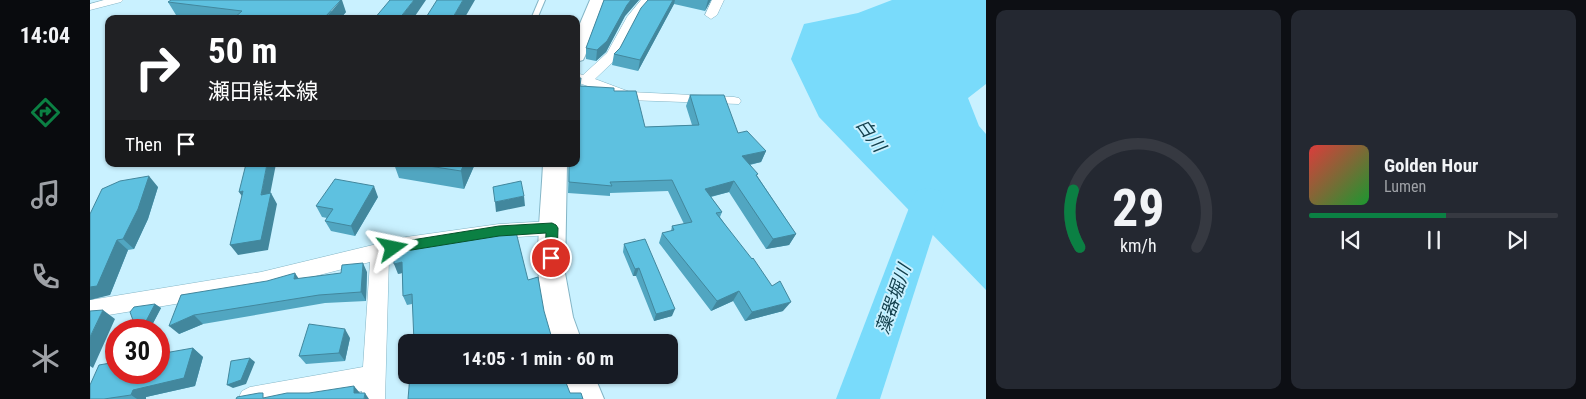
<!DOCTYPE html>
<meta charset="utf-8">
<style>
:root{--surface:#171b24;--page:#242831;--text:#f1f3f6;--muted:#9ea1a6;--line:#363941;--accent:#0b8043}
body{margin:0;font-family:"Roboto Condensed","Noto Sans JP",sans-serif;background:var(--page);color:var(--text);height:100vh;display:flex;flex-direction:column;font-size:19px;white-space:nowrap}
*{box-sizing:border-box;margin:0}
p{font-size:16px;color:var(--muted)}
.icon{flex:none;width:28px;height:28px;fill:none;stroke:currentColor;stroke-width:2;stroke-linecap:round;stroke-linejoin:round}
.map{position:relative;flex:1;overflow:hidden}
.sheet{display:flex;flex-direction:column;gap:10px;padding:10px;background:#0d0f14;width:600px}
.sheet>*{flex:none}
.top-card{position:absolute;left:15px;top:15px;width:475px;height:152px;border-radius:10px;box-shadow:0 1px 4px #0004;background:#202124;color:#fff;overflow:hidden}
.speed{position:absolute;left:15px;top:319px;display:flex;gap:10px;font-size:25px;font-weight:700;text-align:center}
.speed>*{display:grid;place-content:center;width:65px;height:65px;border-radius:50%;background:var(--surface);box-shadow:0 1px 4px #0004;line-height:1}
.speed .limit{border:8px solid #d22;background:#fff;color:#111}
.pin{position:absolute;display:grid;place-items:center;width:42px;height:42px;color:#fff;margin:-21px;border:2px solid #fff;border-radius:50%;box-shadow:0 1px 5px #0007}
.me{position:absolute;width:55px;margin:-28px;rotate:78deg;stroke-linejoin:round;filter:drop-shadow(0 0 4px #0008)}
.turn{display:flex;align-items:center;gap:18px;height:105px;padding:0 20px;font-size:22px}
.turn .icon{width:65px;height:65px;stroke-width:2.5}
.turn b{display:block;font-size:35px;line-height:42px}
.then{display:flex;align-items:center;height:48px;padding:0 20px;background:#0003;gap:10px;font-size:19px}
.sheet .widget{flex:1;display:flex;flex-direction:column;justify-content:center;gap:8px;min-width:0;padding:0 18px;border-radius:10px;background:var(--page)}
.sheet .dial{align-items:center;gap:0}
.dial svg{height:130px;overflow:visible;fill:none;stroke:var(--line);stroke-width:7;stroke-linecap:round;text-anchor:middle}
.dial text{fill:var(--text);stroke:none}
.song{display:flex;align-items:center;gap:15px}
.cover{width:60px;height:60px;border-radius:8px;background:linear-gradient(135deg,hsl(0 70% 55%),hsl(130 70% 35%))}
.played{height:5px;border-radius:2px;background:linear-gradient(90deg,var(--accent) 55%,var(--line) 55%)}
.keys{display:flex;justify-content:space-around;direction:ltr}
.sheet .tiles{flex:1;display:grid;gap:10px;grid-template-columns:repeat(2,1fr)}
.trip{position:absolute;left:308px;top:334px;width:280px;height:50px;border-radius:10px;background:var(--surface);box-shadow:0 1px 4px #0004;font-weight:700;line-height:50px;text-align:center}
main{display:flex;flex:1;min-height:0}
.dock{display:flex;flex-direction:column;width:90px;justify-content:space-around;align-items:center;background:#090b0e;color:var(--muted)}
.dock .icon{width:35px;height:35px}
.dock .active{color:var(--accent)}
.dock b{font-size:22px;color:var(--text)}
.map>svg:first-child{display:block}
.water{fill:#79dbfb}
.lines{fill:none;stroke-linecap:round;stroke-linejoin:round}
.river{fill:#79dbfb;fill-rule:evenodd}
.lane-casing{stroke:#84b5c6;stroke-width:2}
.street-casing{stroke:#84b5c6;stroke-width:1}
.secondary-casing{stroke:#84b5c6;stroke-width:2}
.lane{fill:#fff;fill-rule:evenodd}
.street{fill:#fff;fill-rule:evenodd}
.secondary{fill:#fff;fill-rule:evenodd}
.wall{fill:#51a6c1}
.shaded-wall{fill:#42879d}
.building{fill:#5ec1e0;stroke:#42879d}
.route{fill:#0b8043;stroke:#07532c}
.labels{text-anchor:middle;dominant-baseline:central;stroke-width:4;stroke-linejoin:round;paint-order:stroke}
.water-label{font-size:18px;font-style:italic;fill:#13404d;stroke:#c9f1ff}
</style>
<main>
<nav class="dock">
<b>14:04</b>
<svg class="icon active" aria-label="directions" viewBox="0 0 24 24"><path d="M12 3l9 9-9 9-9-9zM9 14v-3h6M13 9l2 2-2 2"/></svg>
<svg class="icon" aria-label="music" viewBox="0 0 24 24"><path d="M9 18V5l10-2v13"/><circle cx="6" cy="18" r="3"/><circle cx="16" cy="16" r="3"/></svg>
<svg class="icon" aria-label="phone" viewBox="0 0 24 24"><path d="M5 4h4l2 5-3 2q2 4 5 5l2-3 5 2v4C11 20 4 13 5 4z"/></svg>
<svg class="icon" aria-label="climate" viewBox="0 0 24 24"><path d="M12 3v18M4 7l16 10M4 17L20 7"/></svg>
</nav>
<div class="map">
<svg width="896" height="399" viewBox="0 0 896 399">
<rect width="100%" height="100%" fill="#c9f1ff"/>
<path class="water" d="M802,0H896V84L878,98L889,126L896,134V290L729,117L701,59L714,24L768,13Z"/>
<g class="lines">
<path class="river" d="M838,188L850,191L854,200L790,399H746L822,200L826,191Z"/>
<g class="lane-casing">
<path id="lane" d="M449,0H455L447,19H441Z"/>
</g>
<g class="street-casing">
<path id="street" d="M14,0H33L31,2L0,10V4Z
M551,0H563L548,18L527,58L505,79L540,92L644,97L649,98L651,101L649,104L538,100L486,82V73L493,75L517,53L537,17Z
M622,0H634L627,15L621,19L615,15Z
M462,221L469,223L471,228L469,233L462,235L409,238L299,257L295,399H271L272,391L226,399H148L152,391L160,387L273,367L280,262L171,290L0,318V300L171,272L316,237L409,224Z"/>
</g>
<g class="secondary-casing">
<path id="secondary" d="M500,0H516L495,56L493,60L486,62V33Z
M453,164H477L475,273L483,317L492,342H462C440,282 450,227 453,164Z
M471,375H504L514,399H480Z"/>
</g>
<use href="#lane" class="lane"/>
<use href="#street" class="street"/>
<use href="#secondary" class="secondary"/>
</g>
<path class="wall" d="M514,0H549L535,16L516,52L506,61L496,59V48Z
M558,0H621L615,11L584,4L548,71L522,65L524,54L530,48Z
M78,2L256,12L250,19H113L86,15Z
M490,86L524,91L555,127L602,125L596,106L600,95L648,133L676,151L671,162L660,165L706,234L699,245L676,249L639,192L621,197L632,212L630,217L693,311L655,321L643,301L621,311L569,243L572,233L581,231L582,226L594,224L578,191L520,193V196L478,193L479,164H478H486Z
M304,164H385L374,189L309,178Z
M68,187L58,219L44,249L38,250L20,295L12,189Z
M288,197L265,236L241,231L235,221L237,218L232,217L226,206Z
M371,236L322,304L317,305L313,296L312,273L308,274Z
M534,244L582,316L564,321L546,276H543L533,252Z
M277,272L276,301L235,303L113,324L89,334L91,295L209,279Z
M65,304L71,308L60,329L50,328L44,323Z
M260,338L255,361L216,364L209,356Z
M103,348L113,357L105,386L56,397V399H0Z"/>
<path class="shaded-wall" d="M251,0H252L256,12L250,19H235Z
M324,0H336L323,19H309Z
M373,0H385L374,19H362Z
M541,0H549L535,16L516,52L506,61L507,50L537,5Z
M583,0H585L584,4L548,71L550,60Z
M618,0H621L615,11Z
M676,151L671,162L648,167L652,156Z
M177,164H186L178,205L171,195Z
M374,164H385L374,189L371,171Z
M59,176L68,187L58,219L44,249L33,239Z
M644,181L639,192L611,199L615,189Z
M284,186L288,197L265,236L261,226Z
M153,191L156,202L149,192Z
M181,193L187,204L178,250L148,255L140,245Z
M434,196L435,206L406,212L405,202Z
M706,234L699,245L676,249L683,239Z
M27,240L38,250L20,295L0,300V287Z
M312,262L316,272L308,274L304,264Z
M273,263L277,272L276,301L271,292Z
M549,268L546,276H543L545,269Z
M205,273L211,282L204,279Z
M649,291L643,301L621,311L627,301Z
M701,302L693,311L655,321L662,312Z
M65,304L71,308L60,329L54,325Z
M585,309L582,316L564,321L566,314Z
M13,310L25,319L3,368L0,366V337Z
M104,315L113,324L89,334L79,326Z
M255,329L260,338L255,361L249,353Z
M103,348L113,357L105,386L56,397V399H47L41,395L43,390Z
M160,358L165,362L156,384L143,388L137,385Z
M264,386L270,393H264Z
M275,393L279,399H274Z"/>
<path class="building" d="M81,0H251L234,18L200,16L197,19H143L152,11L78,2Z
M300,0H324L309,19H284Z
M347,0H373L362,19H335Z
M514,0H541L537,5L517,41L507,50L496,48Z
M558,0H583L550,60L524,54L530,48L551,8Z
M486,78H491L490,86L524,88V91H546L555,127L609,125L600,95H634L648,133L657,131L676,151L652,156L668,174L666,175L706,234L683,239L644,181L615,189L632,212L626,213L662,259L663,258L682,286L690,281L701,302L662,312L649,291L627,301L572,233L584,230L582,226L602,222L582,180L520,182L522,186L479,182V164H486Z
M156,164H177L171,195L181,193L171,240L140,245L153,191L149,192Z
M326,164H374L371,171Z
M59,176L48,209L33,239L27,240L7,286L0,287V214L12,189L30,181Z
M245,179L284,186L261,226L235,221L243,209L226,206Z
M431,181L434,196L405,202L403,187Z
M426,232L438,280L448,277L454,311L463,342H324L322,294L313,296L312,262L304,264L303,248L371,236Z
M555,239L585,309L566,314L549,268L545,269L534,244Z
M273,263L271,292L229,295L104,315L79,326L91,295L177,281L205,273L204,279L251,273L252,265Z
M65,304L54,325L44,323L40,312L44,307Z
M13,310L0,337V311Z
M219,324L255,329L249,353L209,356Z
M103,348L94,378L43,390L41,395L14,399H0V385L9,365L26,362V372H69V354Z
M160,358L151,380L137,385L141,361Z
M320,375H473L480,393H491L493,399H318Z
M264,386V393H275L274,399H146L147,397L169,393H173V398L197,393H219Z"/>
<path class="route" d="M462,223L466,225L468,228L467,258L466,262L461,263L457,262L455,258L456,233L409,236L303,253L298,252L297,248L298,245L303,243L409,226Z"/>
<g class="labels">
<g class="water-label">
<text transform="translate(781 135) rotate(54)">白川</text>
<text transform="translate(803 299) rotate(-71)">藻器堀川</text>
</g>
</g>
</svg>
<div class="speed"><div class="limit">30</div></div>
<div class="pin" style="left:461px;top:258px;background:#d93025"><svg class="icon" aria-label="arrive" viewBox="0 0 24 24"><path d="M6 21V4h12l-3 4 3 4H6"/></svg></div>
<svg class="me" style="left:303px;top:248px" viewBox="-20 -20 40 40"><path d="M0-17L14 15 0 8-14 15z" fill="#0b8043" stroke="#fff" stroke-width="4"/></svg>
<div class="trip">14:05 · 1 min · 60 m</div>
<div class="top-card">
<div class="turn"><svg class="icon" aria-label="right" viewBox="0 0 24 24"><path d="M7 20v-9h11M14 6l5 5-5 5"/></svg><div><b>50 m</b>瀬田熊本線</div></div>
<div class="then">Then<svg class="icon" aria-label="arrive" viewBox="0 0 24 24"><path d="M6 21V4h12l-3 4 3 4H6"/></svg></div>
</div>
</div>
<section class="sheet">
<div class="tiles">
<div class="widget dial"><svg viewBox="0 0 100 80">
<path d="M14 69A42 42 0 1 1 86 69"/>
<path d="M14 69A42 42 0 0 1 10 34" stroke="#0b8043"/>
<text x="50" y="56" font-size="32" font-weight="700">29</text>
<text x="50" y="72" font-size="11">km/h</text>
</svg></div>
<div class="widget">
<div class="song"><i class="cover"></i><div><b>Golden Hour</b><p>Lumen</p></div></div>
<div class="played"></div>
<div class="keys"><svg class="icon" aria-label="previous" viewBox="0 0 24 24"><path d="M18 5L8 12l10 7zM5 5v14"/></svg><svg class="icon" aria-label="pause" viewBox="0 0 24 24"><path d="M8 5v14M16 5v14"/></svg><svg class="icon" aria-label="next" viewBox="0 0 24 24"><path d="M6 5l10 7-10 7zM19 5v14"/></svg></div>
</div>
</div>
</section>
</main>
